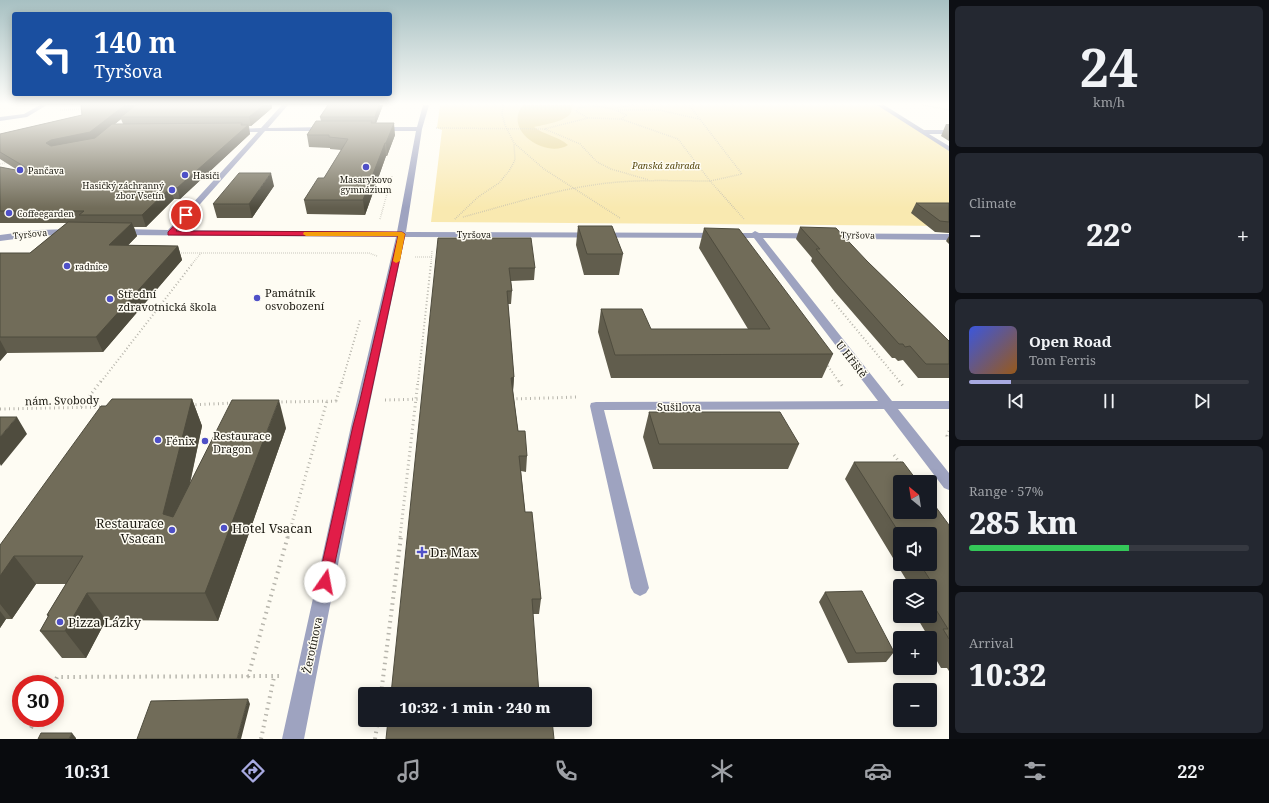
<!DOCTYPE html>
<meta charset="utf-8">
<style>
:root{--surface:#171b24;--page:#242831;--text:#f1f3f6;--muted:#9ea1a6;--line:#363941;--accent:#a8aae1}
body{margin:0;font-family:"Noto Serif",serif;background:var(--page);color:var(--text);height:100vh;display:flex;flex-direction:column;font-size:15px;white-space:nowrap}
*{box-sizing:border-box;margin:0}
p{font-size:13px;color:var(--muted)}
.icon{flex:none;width:22px;height:22px;fill:none;stroke:currentColor;stroke-width:2;stroke-linecap:round;stroke-linejoin:round}
.map{position:relative;flex:1;overflow:hidden}
.details{display:flex;flex-direction:column;gap:6px;padding:6px;background:#0d0f14;width:320px}
.details>*{flex:none}
.top-card{position:absolute;left:12px;top:12px;width:380px;height:84px;border-radius:4px;box-shadow:0 2px 10px #0003;background:#1a4fa0;color:#fff;overflow:hidden}
.needle{width:26px;rotate:330deg}
.tools{position:absolute;left:893px;top:475px;display:grid;gap:8px}
.tools a{display:grid;place-items:center;width:44px;height:44px;border-radius:4px;background:var(--surface);box-shadow:0 2px 10px #0003;font-size:20px}
.speed{position:absolute;left:12px;top:675px;display:flex;gap:8px;font-size:20px;font-weight:700;text-align:center}
.speed>*{display:grid;place-content:center;width:52px;height:52px;border-radius:50%;background:var(--surface);box-shadow:0 2px 10px #0003;line-height:1}
.speed .limit{border:6px solid #d22;background:#fff;color:#111}
.pin{position:absolute;display:grid;place-items:center;width:34px;height:34px;color:#fff;margin:-17px;border:2px solid #fff;border-radius:50%;box-shadow:0 1px 4px #0007}
.me{position:absolute;width:44px;margin:-22px;rotate:12deg;stroke-linejoin:round;filter:drop-shadow(0 0 3px #0008)}
.turn{display:flex;align-items:center;gap:14px;height:84px;padding:0 16px;font-size:18px}
.turn .icon{width:52px;height:52px;stroke-width:2.5}
.turn b{display:block;font-size:28px;line-height:34px}
.big{font-size:30px;font-weight:800;line-height:1.1}
.details .tile{flex:1;display:flex;flex-direction:column;justify-content:center;gap:6px;min-width:0;padding:0 14px;border-radius:6px;background:var(--page)}
.details .dial{align-items:center;gap:0}
.dial b{font-size:52px;line-height:1}
.song{display:flex;align-items:center;gap:12px}
.cover{width:48px;height:48px;border-radius:6px;background:linear-gradient(135deg,hsl(230 70% 55%),hsl(30 70% 35%))}
.played{height:4px;border-radius:2px;background:linear-gradient(90deg,var(--accent) 15%,var(--line) 15%)}
.keys{display:flex;justify-content:space-around;direction:ltr}
.heat{display:flex;justify-content:space-between;align-items:center;font-size:22px;direction:ltr}
.charge{height:6px;border-radius:3px;background:linear-gradient(90deg,#34c759 57%,var(--line) 0)}
.trip{position:absolute;left:358px;top:687px;width:234px;height:40px;border-radius:4px;background:var(--surface);box-shadow:0 2px 10px #0003;font-weight:800;line-height:40px;text-align:center}
.tabs{display:flex;height:64px;justify-content:space-around;align-items:center;background:#090b0e;color:var(--muted)}
.tabs .icon{width:28px;height:28px}
.tabs .current{color:var(--accent)}
.tabs b{font-size:18px;color:var(--text)}
main{display:flex;flex:1;min-height:0}
.map>svg:first-child{display:block}
.green{fill:#f9e9b0}
.water{fill:#e6d289}
.lines{fill:none;stroke-linecap:round;stroke-linejoin:round}
.path-far3{stroke:#b7b5ac;stroke-width:1.5;stroke-dasharray:0.5 1.5;stroke-linecap:butt}
.path-far2{stroke:#b7b5ac;stroke-width:2;stroke-dasharray:1 2.5;stroke-linecap:butt}
.path-far1{stroke:#b7b5ac;stroke-width:3;stroke-dasharray:1 3.5;stroke-linecap:butt}
.path{stroke:#b7b5ac;stroke-width:4;stroke-dasharray:1.5 4.5;stroke-linecap:butt}
.street{fill:#9ea3c0;fill-rule:evenodd}
.wall{fill:#615d4d;fill-rule:evenodd}
.shaded-wall{fill:#4f4c3e}
.building{fill:#716c59;stroke:#4f4c3e}
.route{fill:#e11d48;stroke:#92132f}
.slow{fill:#f59e0b}
.poi-dot{fill:#4f50c7;stroke:#fefcf3;stroke-width:1.5}
.labels{text-anchor:middle;dominant-baseline:central;stroke-width:3;stroke-linejoin:round;paint-order:stroke}
.far-park-label{font-size:9px;font-style:italic;fill:#574910;stroke:#fefcf3}
.far-poi-label{font-size:9px;fill:#1d1b13;stroke:#fefcf3;text-anchor:start}
.far-street-label{font-size:9px;fill:#1d1b13;stroke:#fefcf3}
.poi-label{font-size:11px;fill:#1d1b13;stroke:#fefcf3;text-anchor:start}
.street-label{font-size:11px;fill:#1d1b13;stroke:#fefcf3}
.near-poi-label{font-size:13px;fill:#1d1b13;stroke:#fefcf3;text-anchor:start}
</style>
<main>
<div class="map">
<svg width="949" height="739" viewBox="0 0 949 739">
<rect width="100%" height="100%" fill="#fefcf3"/>
<path class="green" d="M440,105H878L949,150V226L431,222L442,130L437,128Z"/>
<path class="water" d="M523,105H574H572C571,107 572,109 571,112C569,121 542,125 534,127C544,135 558,136 568,145C547,159 502,131 523,105Z"/>
<g class="lines">
<path class="path-far3" d="M503,105L502,114L505,125L514,143L544,169L620,218
M689,105L742,174L710,181L744,219
M923,105L949,110
M593,106L610,108L627,115L621,119L588,118L576,111L580,107Z
M615,108L634,105
M60,110L85,109
M618,110H659L699,119
M436,128L544,129L588,118
M545,129L580,144L597,162L611,169L649,180
M0,164L9,162
M463,217C508,205 553,190 600,184C636,179 673,181 710,181L678,139L621,119
M380,219L392,176
M455,219L478,197L499,183L509,171L515,160L514,144
M177,253H369L377,256
M415,257H432
M192,264L201,253
M431,264L432,250"/>
<path class="path-far2" d="M832,300L900,382
M826,363L839,382
M101,382L193,263
M342,382L360,320
M418,382L431,263"/>
<path class="path-far1" d="M839,381L843,387
M899,381L904,387
M512,399L579,397
M385,400L424,399
M336,401L342,381
M277,402L340,401
M191,405L232,403
M81,407L101,381
M0,409L102,407
M949,431L947,436L949,439
M894,455L901,464
M288,537L327,401
M400,537L418,381"/>
<path class="path" d="M248,677L288,536
M54,684L57,677L283,676
M381,694L401,536
M31,728L36,718
M261,739L274,677
M375,739L378,720"/>
<path class="street" d="M40,105H47L27,117L0,121V117L24,114Z
M282,105H288L268,128L327,127L330,129L327,131H265L177,230L397,232L416,131H378L375,129L378,127H417L423,105H429L422,129L406,232L752,233L755,231L759,233L949,234V240L763,238L892,401H949V409H898L949,473V490L944,488L884,409L604,410L649,588L646,593L640,596L634,593L631,588L590,406L591,403L596,402L878,401L754,238L405,237L365,426L304,739H282L351,426L396,237L121,235L117,232L121,229L168,230L258,132H234L232,131V129L261,128Z
M877,105H884L924,130H949V134H929L949,146V151Z
M72,229L76,232L75,234L38,236L0,241V235L38,230Z"/>
</g>
<path class="wall" d="M81,105H272V108L251,126H249L250,134L180,199H174L146,227H134L137,236L128,245L178,246L182,260L103,352L7,353L0,361V253H30L67,223H0V167L19,171L0,159V134L82,115ZM121,119L123,124H115Z
M328,105H383L376,123L395,135L387,156H386L365,215L307,214L304,200L324,178L341,150L330,149V148L309,147L307,135L321,121L320,117Z
M946,124H949V141L941,136Z
M274,186L252,218H217L213,204Z
M916,203H949V233L935,232L911,213Z
M578,226L623,254L619,275H584L576,245Z
M800,227L867,261L949,341V378H918L903,360L898,361L895,358H892L835,292L811,261L812,258L796,239Z
M704,228L833,354L822,378H611L598,332L601,309L651,329H748L699,248Z
M949,236V244L946,241Z
M438,238L535,268L534,280L511,281L512,291L511,304H508L514,377L513,391L518,431L527,456L526,472L521,471L525,512L541,599L539,614H533Z
M192,399L202,426L190,484L286,428L218,621L106,620L86,658H62L40,631L48,617L47,615L66,584H36L12,619H6L0,628V545Z
M649,412L799,444L788,469H653L643,437Z
M854,462L949,525V671L947,668H941L930,649V643L931,642L930,640V638H929L916,616H930V586H910L845,479ZM900,534H930V564H900Z
M825,592L894,652L886,662L848,663L819,602Z"/>
<path class="shaded-wall" d="M125,105H141L121,117V119L93,142L55,150L46,143L51,140Z
M264,105H272V108L251,126L249,117Z
M379,105H383L375,126V117Z
M242,123L244,129L248,125L250,134L180,199L177,188Z
M394,123L395,135L387,156L386,143Z
M385,143L386,156L365,215L363,200Z
M271,173L274,186L252,218L249,204Z
M170,188L174,199L146,227L142,215Z
M132,223L137,236L115,259L109,245Z
M178,246L182,260L103,352L96,337Z
M0,340L7,353L0,361Z
M514,377L513,391L511,378Z
M192,399L202,426L177,542L163,514Z
M279,400L286,428L218,621L205,593Z
M17,417L27,434L1,466L0,464V437Z
M14,556L36,584L12,619L0,604V576Z
M87,593L106,620L86,658L65,631Z
M0,611L6,619L0,628Z
M248,699L250,704L241,739H237Z
M72,733L76,738V739H69Z"/>
<path class="building" d="M81,105H125L90,132L51,140L46,143L51,146L95,138L112,124L242,123L241,125H248L177,188H170L142,215H79L84,211H0V167L37,174L0,152V134L82,115Z
M136,105H264L249,117H121Z
M328,105H379L375,117H320Z
M316,121H372L371,123H394L386,143H385L363,200H304L318,178H324L348,139L329,137V135H307Z
M239,173H271L249,204H213Z
M916,203H949V222L940,221Z
M68,222L132,223L109,245L178,246L96,337H0V253H30Z
M578,226H612L623,254H587Z
M800,227L836,228L867,261L949,341V364H926L910,346L905,347L903,344H899L841,279L816,249H820Z
M704,228L739,229L833,354L615,355L601,309H642L651,329H770Z
M438,238H531L535,268H509L512,291H507L514,377L511,378L518,431H525L527,456H519L525,512H532L541,599H532L539,694H391Z
M112,399H192L163,514L173,517L232,400H279L205,593H87L65,631H40L49,615H47L83,556H14L0,576V545L101,406H106Z
M649,412H780L799,444H659Z
M0,417H17L0,437Z
M854,462H903L918,482H900V512H930V499L949,525V639L943,629H948L930,600V586H934L920,564H930V534H900Z
M862,591L894,652L856,653L825,592Z
M248,699L237,739H137L151,701Z
M388,720H552L554,739H386Z
M41,733H72L69,739H38Z"/>
<linearGradient id="sky" x2="0" y2="1"><stop stop-color="#a7c0c2"/><stop offset="0.5" stop-color="#fffefa"/><stop offset="1" stop-color="#fffefa" stop-opacity="0"/></linearGradient>
<rect width="949" height="208" fill="url(#sky)"/>
<path class="route" d="M186,213L190,215L176,231L402,232L405,234L330,586L325,587L320,586L318,582L353,426L360,400L398,236L168,235V232Z"/>
<path class="slow" d="M304,232H402L405,234L400,261L396,263L393,261L398,236H306L303,234Z"/>
<g class="poi-dot">
<circle cx="366" cy="167" r="4"/>
<circle cx="20" cy="170" r="4"/>
<circle cx="185" cy="175" r="4"/>
<circle cx="172" cy="190" r="4"/>
<circle cx="9" cy="213" r="4"/>
<circle cx="67" cy="266" r="4"/>
<circle cx="257" cy="298" r="4"/>
<circle cx="110" cy="299" r="4"/>
<circle cx="158" cy="440" r="4"/>
<circle cx="205" cy="441" r="4"/>
<circle cx="224" cy="528" r="4"/>
<circle cx="172" cy="530" r="4"/>
<path d="M420 546h4v4h4v4h-4v4h-4v-4h-4v-4h4z"/>
<circle cx="60" cy="622" r="4"/>
</g>
<g class="labels">
<g class="far-park-label">
<text x="666" y="165">Panská zahrada</text>
</g>
<g class="far-poi-label">
<text x="28" y="170">Pančava</text>
<text x="193" y="175">Hasiči</text>
<text x="366" y="179" text-anchor="middle">Masarykovo<tspan x="366" dy="10">gymnázium</tspan></text>
<text x="164" y="185" text-anchor="end">Hasičký záchranný<tspan x="164" dy="10">zbor Vsetín</tspan></text>
<text x="17" y="213">Coffeegarden</text>
<text x="75" y="266">radnice</text>
</g>
<g class="far-street-label">
<text transform="translate(30 234) rotate(-6)">Tyršova</text>
<text x="474" y="234">Tyršova</text>
<text transform="translate(858 235) rotate(1)">Tyršova</text>
</g>
<g class="poi-label">
<text x="265" y="292">Památník<tspan x="265" dy="13">osvobození</tspan></text>
<text x="118" y="293">Střední<tspan x="118" dy="13">zdravotnická škola</tspan></text>
<text x="213" y="435">Restaurace<tspan x="213" dy="13">Dragon</tspan></text>
<text x="166" y="440">Fénix</text>
</g>
<g class="street-label">
<text transform="translate(852 359) rotate(52)">U Hřiště</text>
<text transform="translate(62 400) rotate(-1)">nám. Svobody</text>
<text x="679" y="406">Sušilova</text>
<text transform="translate(312 645) rotate(-78)">Žerotínova</text>
</g>
<g class="near-poi-label">
<text x="164" y="523" text-anchor="end">Restaurace<tspan x="164" dy="15">Vsacan</tspan></text>
<text x="232" y="528">Hotel Vsacan</text>
<text x="430" y="552">Dr. Max</text>
<text x="68" y="622">Pizza Lázky</text>
</g>
</g>
</svg>
<div class="tools">
<a><svg class="needle" viewBox="-14 -14 28 28"><path d="M0-13l5 13h-10z" fill="#e53935"/><path d="M0 13l5-13h-10z" fill="#9ea1a6"/></svg></a>
<a><svg class="icon" aria-label="sound" viewBox="0 0 24 24"><path d="M4 9h4l5-4v14l-5-4H4zM17 9q2 3 0 6"/></svg></a>
<a><svg class="icon" aria-label="layers" viewBox="0 0 24 24"><path d="M12 4l9 5-9 5-9-5zM3 14l9 5 9-5"/></svg></a>
<a>+</a>
<a>−</a>
</div>
<div class="speed"><div class="limit">30</div></div>
<div class="pin" style="left:186px;top:215px;background:#d93025"><svg class="icon" aria-label="arrive" viewBox="0 0 24 24"><path d="M6 21V4h12l-3 4 3 4H6"/></svg></div>
<svg class="me" style="left:325px;top:582px" viewBox="-20 -20 40 40"><circle r="19" fill="#fff"/><path d="M0-13L10 11 0 6-10 11z" fill="#e11d48"/></svg>
<div class="trip">10:32 · 1 min · 240 m</div>
<div class="top-card">
<div class="turn"><svg class="icon" aria-label="left" viewBox="0 0 24 24"><path d="M17 20v-9H6M10 6l-5 5 5 5"/></svg><div><b>140 m</b>Tyršova</div></div>
</div>
</div>
<section class="details">
<div class="tile dial"><b>24</b><p>km/h</p></div>
<div class="tile"><p>Climate</p>
<div class="heat"><a>−</a><b class="big">22°</b><a>+</a></div>
</div>
<div class="tile">
<div class="song"><i class="cover"></i><div><b>Open Road</b><p>Tom Ferris</p></div></div>
<div class="played"></div>
<div class="keys"><svg class="icon" aria-label="previous" viewBox="0 0 24 24"><path d="M18 5L8 12l10 7zM5 5v14"/></svg><svg class="icon" aria-label="pause" viewBox="0 0 24 24"><path d="M8 5v14M16 5v14"/></svg><svg class="icon" aria-label="next" viewBox="0 0 24 24"><path d="M6 5l10 7-10 7zM19 5v14"/></svg></div>
</div>
<div class="tile"><p>Range · 57%</p><b class="big">285 km</b><div class="charge"></div></div>
<div class="tile"><p>Arrival</p><b class="big">10:32</b></div>
</section>
</main>
<nav class="tabs">
<b>10:31</b>
<svg class="icon current" aria-label="directions" viewBox="0 0 24 24"><path d="M12 3l9 9-9 9-9-9zM9 14v-3h6M13 9l2 2-2 2"/></svg>
<svg class="icon" aria-label="music" viewBox="0 0 24 24"><path d="M9 18V5l10-2v13"/><circle cx="6" cy="18" r="3"/><circle cx="16" cy="16" r="3"/></svg>
<svg class="icon" aria-label="phone" viewBox="0 0 24 24"><path d="M5 4h4l2 5-3 2q2 4 5 5l2-3 5 2v4C11 20 4 13 5 4z"/></svg>
<svg class="icon" aria-label="climate" viewBox="0 0 24 24"><path d="M12 3v18M4 7l16 10M4 17L20 7"/></svg>
<svg class="icon" aria-label="car" viewBox="0 0 24 24"><path d="M5 17H2v-5l4-1 3-4h7l3 4 3 1v5h-3M9 17h6M6 11h13"/><circle cx="7" cy="17" r="2"/><circle cx="17" cy="17" r="2"/></svg>
<svg class="icon" aria-label="filters" viewBox="0 0 24 24"><path d="M4 7h16M4 17h16"/><circle cx="9" cy="7" r="2"/><circle cx="15" cy="17" r="2"/></svg>
<b>22°</b>
</nav>
